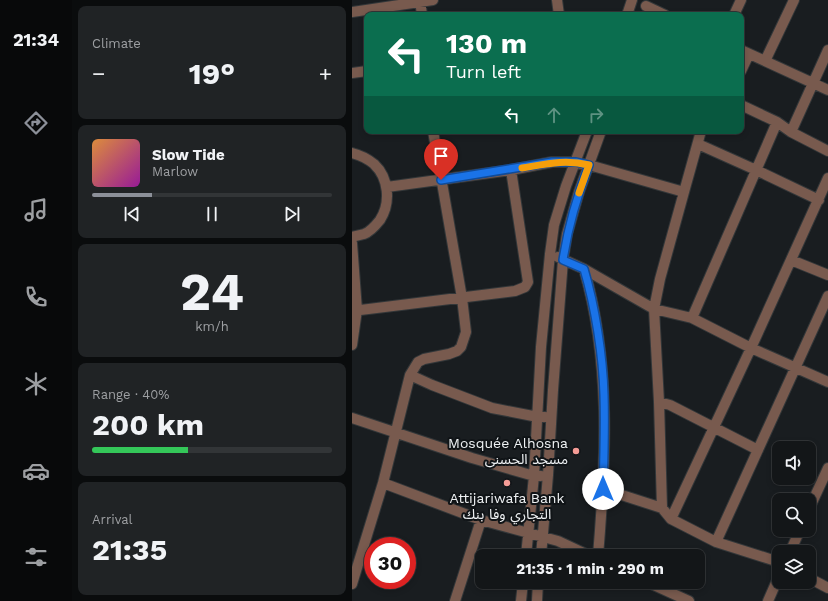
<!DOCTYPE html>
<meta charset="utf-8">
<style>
:root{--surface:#131618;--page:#202325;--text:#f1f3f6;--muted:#9d9fa2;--line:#323537;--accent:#8c9099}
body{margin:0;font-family:"Work Sans","Noto Sans Arabic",sans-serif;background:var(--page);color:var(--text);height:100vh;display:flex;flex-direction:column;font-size:15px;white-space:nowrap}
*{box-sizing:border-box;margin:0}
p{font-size:13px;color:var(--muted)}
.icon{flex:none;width:22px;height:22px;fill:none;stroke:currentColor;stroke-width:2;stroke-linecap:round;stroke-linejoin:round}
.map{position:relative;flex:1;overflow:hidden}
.side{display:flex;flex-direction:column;gap:6px;padding:6px;background:#0a0c0d;width:280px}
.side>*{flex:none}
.banner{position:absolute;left:12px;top:12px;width:380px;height:122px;border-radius:8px;box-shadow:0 2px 6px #0003,0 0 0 1px var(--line);background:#0b6e4f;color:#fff;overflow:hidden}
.tools{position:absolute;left:420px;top:441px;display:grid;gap:8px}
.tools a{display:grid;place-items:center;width:44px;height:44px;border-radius:8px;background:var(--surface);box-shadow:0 2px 6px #0003,0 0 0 1px var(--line);font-size:20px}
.speed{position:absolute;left:12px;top:537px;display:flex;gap:8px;font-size:20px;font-weight:700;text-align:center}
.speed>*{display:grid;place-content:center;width:52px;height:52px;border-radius:50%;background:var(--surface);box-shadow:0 2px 6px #0003,0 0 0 1px var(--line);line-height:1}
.speed .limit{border:6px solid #d22;background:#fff;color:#111}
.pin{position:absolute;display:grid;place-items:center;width:34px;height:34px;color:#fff;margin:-41px -17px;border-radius:50% 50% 50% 0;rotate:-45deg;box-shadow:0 0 4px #0007}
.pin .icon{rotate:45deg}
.me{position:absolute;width:44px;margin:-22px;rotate:0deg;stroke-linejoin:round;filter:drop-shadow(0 0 3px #0008)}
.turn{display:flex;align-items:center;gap:14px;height:84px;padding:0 16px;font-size:18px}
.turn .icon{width:52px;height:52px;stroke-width:2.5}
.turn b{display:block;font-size:28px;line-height:34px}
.lanes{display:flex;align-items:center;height:38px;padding:0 16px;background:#0003;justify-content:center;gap:20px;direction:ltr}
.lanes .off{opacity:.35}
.big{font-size:30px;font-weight:700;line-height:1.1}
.side .card{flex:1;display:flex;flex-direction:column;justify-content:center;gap:6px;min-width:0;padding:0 14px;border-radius:8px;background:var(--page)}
.side .dial{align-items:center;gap:0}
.dial b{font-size:52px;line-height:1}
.song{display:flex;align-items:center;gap:12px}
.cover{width:48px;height:48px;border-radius:6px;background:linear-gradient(135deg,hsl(30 70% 55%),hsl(300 70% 35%))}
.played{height:4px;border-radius:2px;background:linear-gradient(90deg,var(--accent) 25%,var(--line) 25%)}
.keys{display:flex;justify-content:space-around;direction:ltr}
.heat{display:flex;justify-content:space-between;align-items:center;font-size:22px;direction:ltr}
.charge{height:6px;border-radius:3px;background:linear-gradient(90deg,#34c759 40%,var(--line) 0)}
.trip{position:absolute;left:123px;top:549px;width:230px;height:40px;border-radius:8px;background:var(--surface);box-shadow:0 2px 6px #0003,0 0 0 1px var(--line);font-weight:700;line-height:40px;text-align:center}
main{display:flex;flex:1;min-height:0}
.tab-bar{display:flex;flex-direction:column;width:72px;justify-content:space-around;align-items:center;background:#08090a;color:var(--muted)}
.tab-bar .icon{width:28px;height:28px}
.tab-bar .current{color:var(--accent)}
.tab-bar b{font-size:18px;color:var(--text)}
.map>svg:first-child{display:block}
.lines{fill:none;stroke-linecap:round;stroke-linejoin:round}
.minor-casing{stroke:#333739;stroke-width:12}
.minor{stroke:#785a4e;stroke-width:10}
.route-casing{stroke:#114b97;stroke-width:10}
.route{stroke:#1a73e8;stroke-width:7}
.slow{stroke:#f59e0b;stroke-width:7}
.poi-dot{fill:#f59c96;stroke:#101417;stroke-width:1.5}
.labels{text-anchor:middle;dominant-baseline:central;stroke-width:4;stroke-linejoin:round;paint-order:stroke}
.poi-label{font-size:14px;fill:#eff2f4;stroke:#101417;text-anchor:end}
</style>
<main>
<nav class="tab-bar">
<b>21:34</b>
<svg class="icon current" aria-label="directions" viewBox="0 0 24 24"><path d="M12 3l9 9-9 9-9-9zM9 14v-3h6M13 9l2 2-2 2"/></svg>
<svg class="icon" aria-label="music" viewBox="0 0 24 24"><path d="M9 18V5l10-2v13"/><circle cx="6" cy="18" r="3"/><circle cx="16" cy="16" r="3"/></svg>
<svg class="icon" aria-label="phone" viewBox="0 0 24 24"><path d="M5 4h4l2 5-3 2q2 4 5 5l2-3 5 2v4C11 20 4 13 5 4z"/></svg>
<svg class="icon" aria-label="climate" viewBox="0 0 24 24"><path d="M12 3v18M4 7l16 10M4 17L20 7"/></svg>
<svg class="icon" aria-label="car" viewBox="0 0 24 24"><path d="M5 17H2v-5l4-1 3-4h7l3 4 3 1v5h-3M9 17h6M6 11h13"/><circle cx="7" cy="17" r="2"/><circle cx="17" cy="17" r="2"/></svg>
<svg class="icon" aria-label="filters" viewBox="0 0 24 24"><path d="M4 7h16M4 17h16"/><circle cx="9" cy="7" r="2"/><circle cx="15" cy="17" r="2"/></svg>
</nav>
<section class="side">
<div class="card"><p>Climate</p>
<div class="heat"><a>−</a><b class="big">19°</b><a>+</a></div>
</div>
<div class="card">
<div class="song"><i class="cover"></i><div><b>Slow Tide</b><p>Marlow</p></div></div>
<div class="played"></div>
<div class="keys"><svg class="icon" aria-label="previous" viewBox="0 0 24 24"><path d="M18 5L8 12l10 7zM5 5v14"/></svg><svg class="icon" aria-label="pause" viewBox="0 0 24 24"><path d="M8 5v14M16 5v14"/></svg><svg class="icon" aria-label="next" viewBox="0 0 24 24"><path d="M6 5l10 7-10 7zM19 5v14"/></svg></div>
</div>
<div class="card dial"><b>24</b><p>km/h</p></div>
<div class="card"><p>Range · 40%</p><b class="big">200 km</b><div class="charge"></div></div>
<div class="card"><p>Arrival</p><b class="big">21:35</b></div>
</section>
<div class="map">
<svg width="476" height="601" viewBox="0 0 476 601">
<rect width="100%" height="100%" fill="#191d20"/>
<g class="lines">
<g class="minor-casing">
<path id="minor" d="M68,0L70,15
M205,0L207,15
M294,6L313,15
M0,12L81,0
M275,15L280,0
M382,15L389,0
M389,50L476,90
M413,61L442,0
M389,71L397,54
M0,73L15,71
M389,105L425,122L439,132L476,151
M439,132L476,50
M346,144L404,170L467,200
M0,153C8,155 15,158 22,164C37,178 39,203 28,220C24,225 18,232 12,234C8,235 4,236 0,237
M35,187L159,170L200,162H218L237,165L332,192
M0,243L5,310L0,345
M206,257L232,269L302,309L340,318L399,348L476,382
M439,260L476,275
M232,269C259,362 254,460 246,556
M0,311L163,291L173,287L176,282L159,170
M340,318L425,122
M58,375L80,385L140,408L186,417H193
M307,402L318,405L406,450
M0,418L120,458L182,476H189
M31,483L129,520L206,541L238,556
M251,489L310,508L319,519L364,542L427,562
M310,508L307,402L302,309L308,279L332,192L349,131
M457,509L476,468
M319,519L399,348L476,178
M364,542L476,296
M438,552L448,530
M174,556L182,476L189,347L198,254L202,225L214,186L235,131
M189,556L196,475L201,390L211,260L215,234L227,192L249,131
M457,578L476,588
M295,582L337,601
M0,584L31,483L58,375L66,362L72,359L97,354L105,351L109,347L114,332L110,298L81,131
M103,601L129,520
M169,601L171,582
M185,601L186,582
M416,601L427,576"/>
</g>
<use href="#minor" class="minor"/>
</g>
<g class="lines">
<g class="route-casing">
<path id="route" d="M89,180L200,162H224L237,165C225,196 216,227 211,260L232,269C243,306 251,356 252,395C253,426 252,458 251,489"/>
</g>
<use href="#route" class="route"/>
<path class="slow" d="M170,168C194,164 213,159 237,165L227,193"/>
</g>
<g class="poi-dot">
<circle cx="224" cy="451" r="4"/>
<circle cx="155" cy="483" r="4"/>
</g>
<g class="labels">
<g class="poi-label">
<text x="216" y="443">Mosquée Alhosna<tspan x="216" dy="16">مسجد الحسنى</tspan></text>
<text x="155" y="498" text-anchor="middle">Attijariwafa Bank<tspan x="155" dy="16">التجاري وفا بنك</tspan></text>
</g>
</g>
</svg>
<div class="tools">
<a><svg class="icon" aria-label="sound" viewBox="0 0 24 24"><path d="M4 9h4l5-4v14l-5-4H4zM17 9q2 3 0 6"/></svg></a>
<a><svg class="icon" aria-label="search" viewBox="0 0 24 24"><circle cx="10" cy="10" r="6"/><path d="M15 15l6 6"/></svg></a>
<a><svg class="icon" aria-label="layers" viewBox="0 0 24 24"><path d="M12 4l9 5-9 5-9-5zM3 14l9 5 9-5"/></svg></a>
</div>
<div class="speed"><div class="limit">30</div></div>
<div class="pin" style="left:89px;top:180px;background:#d93025"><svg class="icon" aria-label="arrive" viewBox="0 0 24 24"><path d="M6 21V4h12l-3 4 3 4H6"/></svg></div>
<svg class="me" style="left:251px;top:489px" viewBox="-20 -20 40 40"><circle r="19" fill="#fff"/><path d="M0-13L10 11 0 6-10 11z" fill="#1a73e8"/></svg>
<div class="trip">21:35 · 1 min · 290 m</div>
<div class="banner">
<div class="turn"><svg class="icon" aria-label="left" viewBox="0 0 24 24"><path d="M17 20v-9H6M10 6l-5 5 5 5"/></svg><div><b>130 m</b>Turn left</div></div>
<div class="lanes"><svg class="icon" aria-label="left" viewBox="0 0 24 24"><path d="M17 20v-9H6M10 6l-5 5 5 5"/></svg><svg class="icon off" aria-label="ahead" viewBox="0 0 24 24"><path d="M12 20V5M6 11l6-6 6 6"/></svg><svg class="icon off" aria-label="right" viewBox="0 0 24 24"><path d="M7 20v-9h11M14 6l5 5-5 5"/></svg></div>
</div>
</div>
</main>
